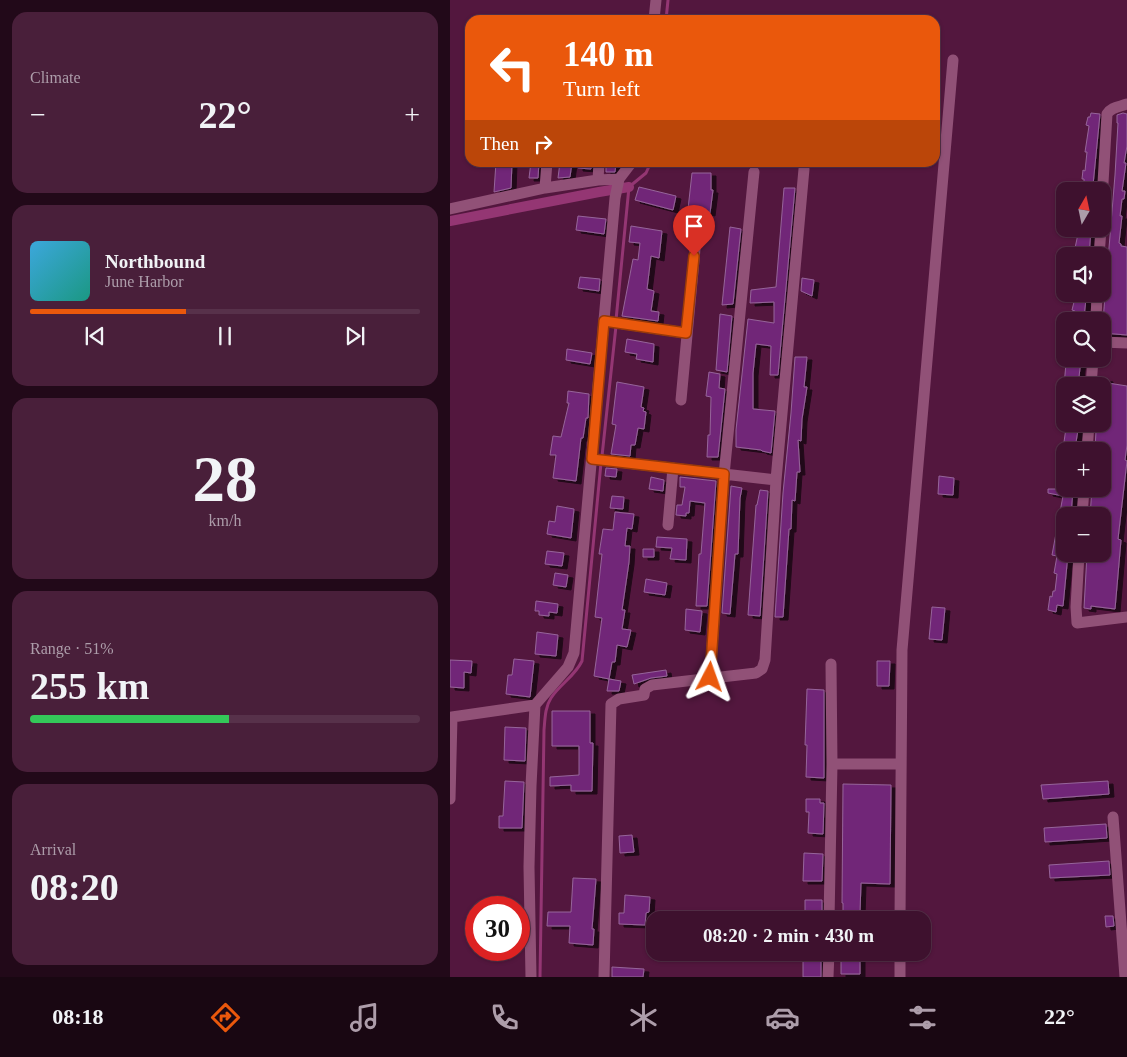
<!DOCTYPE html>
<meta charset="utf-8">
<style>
:root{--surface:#3e112e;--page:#491f3a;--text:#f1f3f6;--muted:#ad9daa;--line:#57314a;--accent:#ea580c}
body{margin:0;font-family:"Times New Roman",serif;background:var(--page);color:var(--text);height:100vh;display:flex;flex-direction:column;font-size:19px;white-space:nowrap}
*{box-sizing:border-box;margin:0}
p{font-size:16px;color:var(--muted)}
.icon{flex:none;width:28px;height:28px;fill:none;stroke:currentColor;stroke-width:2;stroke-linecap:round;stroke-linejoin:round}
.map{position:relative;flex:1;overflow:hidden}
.panel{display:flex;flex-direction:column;gap:12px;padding:12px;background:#220919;width:450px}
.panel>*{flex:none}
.guide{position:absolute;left:15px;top:15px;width:475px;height:152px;border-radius:15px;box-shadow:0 1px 4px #0004,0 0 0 1px var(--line);background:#ea580c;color:#fff;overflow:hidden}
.needle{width:32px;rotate:9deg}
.tools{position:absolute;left:606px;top:182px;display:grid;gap:10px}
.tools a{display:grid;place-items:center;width:55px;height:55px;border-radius:10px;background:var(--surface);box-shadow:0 1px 4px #0004,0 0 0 1px var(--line);font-size:25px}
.speed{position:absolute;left:15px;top:896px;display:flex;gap:10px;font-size:25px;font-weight:700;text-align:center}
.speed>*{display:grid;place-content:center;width:65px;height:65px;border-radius:50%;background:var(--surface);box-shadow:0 1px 4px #0004,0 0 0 1px var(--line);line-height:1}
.speed .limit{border:8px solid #d22;background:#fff;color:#111}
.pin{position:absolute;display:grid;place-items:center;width:42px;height:42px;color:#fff;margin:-51px -21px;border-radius:50% 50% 50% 0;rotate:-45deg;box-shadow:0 0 5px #0007}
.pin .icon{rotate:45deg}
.me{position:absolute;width:55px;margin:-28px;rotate:4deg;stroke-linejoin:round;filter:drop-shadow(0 0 4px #0008)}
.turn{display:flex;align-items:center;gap:18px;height:105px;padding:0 15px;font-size:22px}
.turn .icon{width:65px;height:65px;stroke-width:2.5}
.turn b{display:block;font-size:35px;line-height:42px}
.then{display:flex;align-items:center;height:48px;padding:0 15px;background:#0003;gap:10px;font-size:19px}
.big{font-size:38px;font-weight:700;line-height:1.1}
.panel .tile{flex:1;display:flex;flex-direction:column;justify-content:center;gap:8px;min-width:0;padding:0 18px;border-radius:15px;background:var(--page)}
.panel .dial{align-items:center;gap:0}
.dial b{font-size:65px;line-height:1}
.song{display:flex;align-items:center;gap:15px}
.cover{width:60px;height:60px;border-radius:8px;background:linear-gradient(135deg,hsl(200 70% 55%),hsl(170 70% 35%))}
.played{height:5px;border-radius:2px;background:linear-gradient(90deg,var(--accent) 40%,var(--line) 40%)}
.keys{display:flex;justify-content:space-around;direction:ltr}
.heat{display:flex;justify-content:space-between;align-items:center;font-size:28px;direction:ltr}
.charge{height:8px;border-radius:4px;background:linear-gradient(90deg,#34c759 51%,var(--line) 0)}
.trip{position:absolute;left:196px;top:911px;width:285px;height:50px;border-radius:15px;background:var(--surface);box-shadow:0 1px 4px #0004,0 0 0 1px var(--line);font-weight:700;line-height:50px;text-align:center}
.tabs{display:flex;height:80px;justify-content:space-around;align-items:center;background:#190712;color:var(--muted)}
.tabs .icon{width:35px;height:35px}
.tabs .on{color:var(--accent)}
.tabs b{font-size:22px;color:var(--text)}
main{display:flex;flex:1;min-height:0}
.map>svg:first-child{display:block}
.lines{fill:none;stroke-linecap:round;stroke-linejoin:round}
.stream{stroke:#943673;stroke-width:3}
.canal{stroke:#943673;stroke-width:10}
.building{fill:#712878;stroke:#96649a;filter:url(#shadow)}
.minor{stroke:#915177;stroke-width:11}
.route-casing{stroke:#983908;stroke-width:12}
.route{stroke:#ea580c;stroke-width:9}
</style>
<main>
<section class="panel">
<div class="tile"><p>Climate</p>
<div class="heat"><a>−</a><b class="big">22°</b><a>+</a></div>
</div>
<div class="tile">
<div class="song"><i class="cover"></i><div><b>Northbound</b><p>June Harbor</p></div></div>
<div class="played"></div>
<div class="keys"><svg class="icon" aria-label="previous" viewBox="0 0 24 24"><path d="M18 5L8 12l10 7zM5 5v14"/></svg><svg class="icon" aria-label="pause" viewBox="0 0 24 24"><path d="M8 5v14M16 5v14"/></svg><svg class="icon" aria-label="next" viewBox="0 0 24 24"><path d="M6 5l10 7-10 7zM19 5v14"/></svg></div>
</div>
<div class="tile dial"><b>28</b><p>km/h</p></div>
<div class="tile"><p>Range · 51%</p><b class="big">255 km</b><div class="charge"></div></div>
<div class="tile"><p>Arrival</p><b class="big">08:20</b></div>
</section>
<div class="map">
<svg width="677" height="977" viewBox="0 0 677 977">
<defs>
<filter id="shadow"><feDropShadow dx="5" dy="3" stdDeviation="0" flood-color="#0009"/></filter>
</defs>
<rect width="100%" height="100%" fill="#53173e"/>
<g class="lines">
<path class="stream" d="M216,20L218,0
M166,320L179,187L196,173L201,162
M152,456L166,326
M90,977L94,730C95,719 95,707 101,698C110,684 125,676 132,661L151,463"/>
<path class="canal" d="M0,221L149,192L179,187"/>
</g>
<path class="building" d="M641,113L650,114L643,185L634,184V179H632L633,170L635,171L637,152H635L639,126L636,125L638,117H640Z
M673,113L677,114V146L674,163H676L672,191H675L674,199H672L670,216H672L669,243L671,244V246L677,247V335L652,333L665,175L668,123H667V115Z
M46,162H62L61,188L44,192Z
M81,162H89L88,178H79Z
M110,162H122L120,177L108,178Z
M128,162H141V169L128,168Z
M156,162H166L165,172H156Z
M242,173H261V190H263L260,213L249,210L238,209Z
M189,187L226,196L223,210L185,200Z
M334,188H345L328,375H320L321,346L314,345L306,344L303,373V409L325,411L321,453L312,451L311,450L286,447V430L298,319L324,323V302L300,303L301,290L326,287Z
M128,216L156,219L154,234L126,230Z
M181,226L212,231L209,258L201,256L197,289L204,291L201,311L209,312L208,321L172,316L183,259L188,260L190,243L179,242Z
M280,227L291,229L283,304L272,305Z
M629,229H641L639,256H626L627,253H624Z
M130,277L150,279L149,291L128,288Z
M352,278L364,280L362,296L351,291Z
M627,297L636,299L634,317L624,316L625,311L622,310L624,302H626Z
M270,314L282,316L277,372L266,370Z
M177,339L204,344L203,362L186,359L187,354L175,352Z
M117,349L142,353L140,364L116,360Z
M345,357H357L354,387H357L352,419L351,441L348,440L350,472H347L345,501L342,500L341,529H339L333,617H325L333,493L341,413Z
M619,359H631L629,377L631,378L630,386H614L616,363H619Z
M259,372L270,374L269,388L275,389L268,457H257L258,435H260L261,397L256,396Z
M649,378L658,379V383L677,386V445L675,460L677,461L668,539L671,540L665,609L641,606V609L634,608L637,554H654L655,547H658L661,524H658L659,522L652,521V516H640L642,489H657L660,473L652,472V450L645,449L646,431L652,432V386H648Z
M167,382L194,387L191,407L194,408L193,411L196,412L194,429L188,428L185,445H181L180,456L161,454L166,425L162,424Z
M118,391L139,394L138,418H136L133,438H131L126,481L103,478L106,455H100L103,436L111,437L119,403H117Z
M616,428L628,430L625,448L616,447L617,442H614Z
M156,468L167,469L166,477L155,476Z
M489,476L504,478L503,495L488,494Z
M201,477L214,480L213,491L199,489Z
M230,477L266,481L257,606H246L249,554H251L255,503L240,501L239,513H236V516L226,515L227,505H232L235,487H230Z
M281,486L292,488L290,498L288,554H285L280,614L272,613Z
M598,489H623L621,516H615V554H618L613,606L607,605L606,612L598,610L600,596L602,597L603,591H605L607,574L604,573L607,556L602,555L613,496L598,493Z
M310,490L318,491L310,616L298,615L306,505H307Z
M162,496L174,497L173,509L160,508Z
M107,506L124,509L121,538L97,534L99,521L105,522Z
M165,512L184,514L182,529L177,528L175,546H180L179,562L172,610H175L172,629L181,630L177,647L167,645L165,662H162L159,679L144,676L152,618L145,617L152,554H149L153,529L163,530Z
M207,537L237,539L236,560L220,559L222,548L206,547Z
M193,549H204V557H193Z
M97,551L114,553L112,566L95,564Z
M105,573L118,575L116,587L103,585Z
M196,579L217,583L215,595L194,592Z
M86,601L108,604L107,613L99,612V616L89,615V611H85Z
M482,607L495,608L492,640L479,639Z
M236,609L252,611L250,632L235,630Z
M87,632L108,635L106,656L85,654Z
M64,659L84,661L80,697L56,694L58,675H62Z
M0,660L22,661L21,673L14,672V688L0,687Z
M427,661H440L439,686H427Z
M216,670L217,676L201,678L184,684L182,675Z
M159,679L171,681L169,691H157Z
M357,689L374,690V778L356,777L357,745H355Z
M102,711H140V743H143L142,791H121V785L100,786V777L129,775V746H102Z
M55,727L76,728L75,761L54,760Z
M55,781L74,782L72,828H49V816H53Z
M658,781L659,794L593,799L591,785Z
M393,784L441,785L440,884L411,883L410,912H412V920H393V903H392Z
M356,799H370V803H374L373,834L358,833L359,812H356Z
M656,824L657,838L595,842L594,828Z
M182,835L184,852L170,853L169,836Z
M354,853L373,854L372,881H353Z
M659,861L660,875L600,878L599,865Z
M123,878L146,879L142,929H144L143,945L119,943L120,926H97L98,912H121Z
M175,895L200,897L199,912L196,913L195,925L169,924V913H174Z
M355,900H372V913H355Z
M655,916H663L664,926L656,927Z
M353,952H371V977H353Z
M391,959H410V974H391Z
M162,967L194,969L193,977H162Z"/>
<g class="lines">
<path class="minor" d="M204,20L206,0
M148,180L149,162
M95,188L97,162
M652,200L657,114C661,107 669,107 677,104
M0,209L95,188L148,180L169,179
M649,256L651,229
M154,321L236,333
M646,321L647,294
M652,342L677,343
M641,386L643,359
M231,400L248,217
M637,451L639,424
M142,459L326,480
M632,516L634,489
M218,525L223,468
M629,554L626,607L627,623L677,617
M260,677L274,475L304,172
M2,717L85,705
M0,718L2,717L0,799
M382,764H451
M663,817L675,977
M379,920L382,764L381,664
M450,920L452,650L503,60
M81,977L79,867L81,786L85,705L118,667L124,653L165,198L169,179L182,162
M154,977L161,704L169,699L194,695L195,689L202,685L306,673L312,669L315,660L326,480L354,169
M378,977L379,952
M450,977V952"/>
</g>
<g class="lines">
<g class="route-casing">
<path id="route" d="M244,256L236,333L154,321L142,459L274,474L260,677"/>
</g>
<use href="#route" class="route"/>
</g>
</svg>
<div class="tools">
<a><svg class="needle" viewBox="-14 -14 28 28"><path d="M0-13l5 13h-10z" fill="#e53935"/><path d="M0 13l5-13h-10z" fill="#ad9daa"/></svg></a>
<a><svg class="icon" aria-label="sound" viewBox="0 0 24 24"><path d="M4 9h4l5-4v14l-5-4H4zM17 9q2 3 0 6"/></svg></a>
<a><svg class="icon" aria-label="search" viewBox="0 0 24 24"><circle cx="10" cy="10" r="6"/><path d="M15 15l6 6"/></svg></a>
<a><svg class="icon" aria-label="layers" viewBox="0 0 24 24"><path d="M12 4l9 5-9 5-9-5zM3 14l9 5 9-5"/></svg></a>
<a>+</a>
<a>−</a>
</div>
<div class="speed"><div class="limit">30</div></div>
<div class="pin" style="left:244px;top:256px;background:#d93025"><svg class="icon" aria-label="arrive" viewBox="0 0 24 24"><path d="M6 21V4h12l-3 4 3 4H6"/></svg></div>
<svg class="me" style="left:260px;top:677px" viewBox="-20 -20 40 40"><path d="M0-17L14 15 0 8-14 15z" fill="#ea580c" stroke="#fff" stroke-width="4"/></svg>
<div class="trip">08:20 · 2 min · 430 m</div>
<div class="guide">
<div class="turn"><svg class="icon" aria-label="left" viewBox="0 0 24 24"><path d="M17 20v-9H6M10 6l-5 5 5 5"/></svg><div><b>140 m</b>Turn left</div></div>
<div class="then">Then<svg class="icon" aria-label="right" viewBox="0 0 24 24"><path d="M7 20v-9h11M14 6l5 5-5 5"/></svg></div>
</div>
</div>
</main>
<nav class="tabs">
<b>08:18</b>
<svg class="icon on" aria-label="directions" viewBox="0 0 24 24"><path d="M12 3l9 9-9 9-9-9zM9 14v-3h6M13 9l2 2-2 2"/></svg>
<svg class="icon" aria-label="music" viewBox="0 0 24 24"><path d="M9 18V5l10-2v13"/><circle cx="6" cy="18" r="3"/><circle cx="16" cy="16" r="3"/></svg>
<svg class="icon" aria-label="phone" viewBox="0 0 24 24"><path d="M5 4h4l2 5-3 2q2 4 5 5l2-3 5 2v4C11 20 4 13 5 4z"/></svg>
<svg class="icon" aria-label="climate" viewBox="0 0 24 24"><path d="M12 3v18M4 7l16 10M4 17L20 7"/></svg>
<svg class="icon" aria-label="car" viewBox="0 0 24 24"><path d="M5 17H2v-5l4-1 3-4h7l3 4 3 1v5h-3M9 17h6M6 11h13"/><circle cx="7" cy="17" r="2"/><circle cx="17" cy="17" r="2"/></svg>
<svg class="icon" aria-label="filters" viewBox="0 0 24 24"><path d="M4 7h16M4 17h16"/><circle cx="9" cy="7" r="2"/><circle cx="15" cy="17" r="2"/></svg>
<b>22°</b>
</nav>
